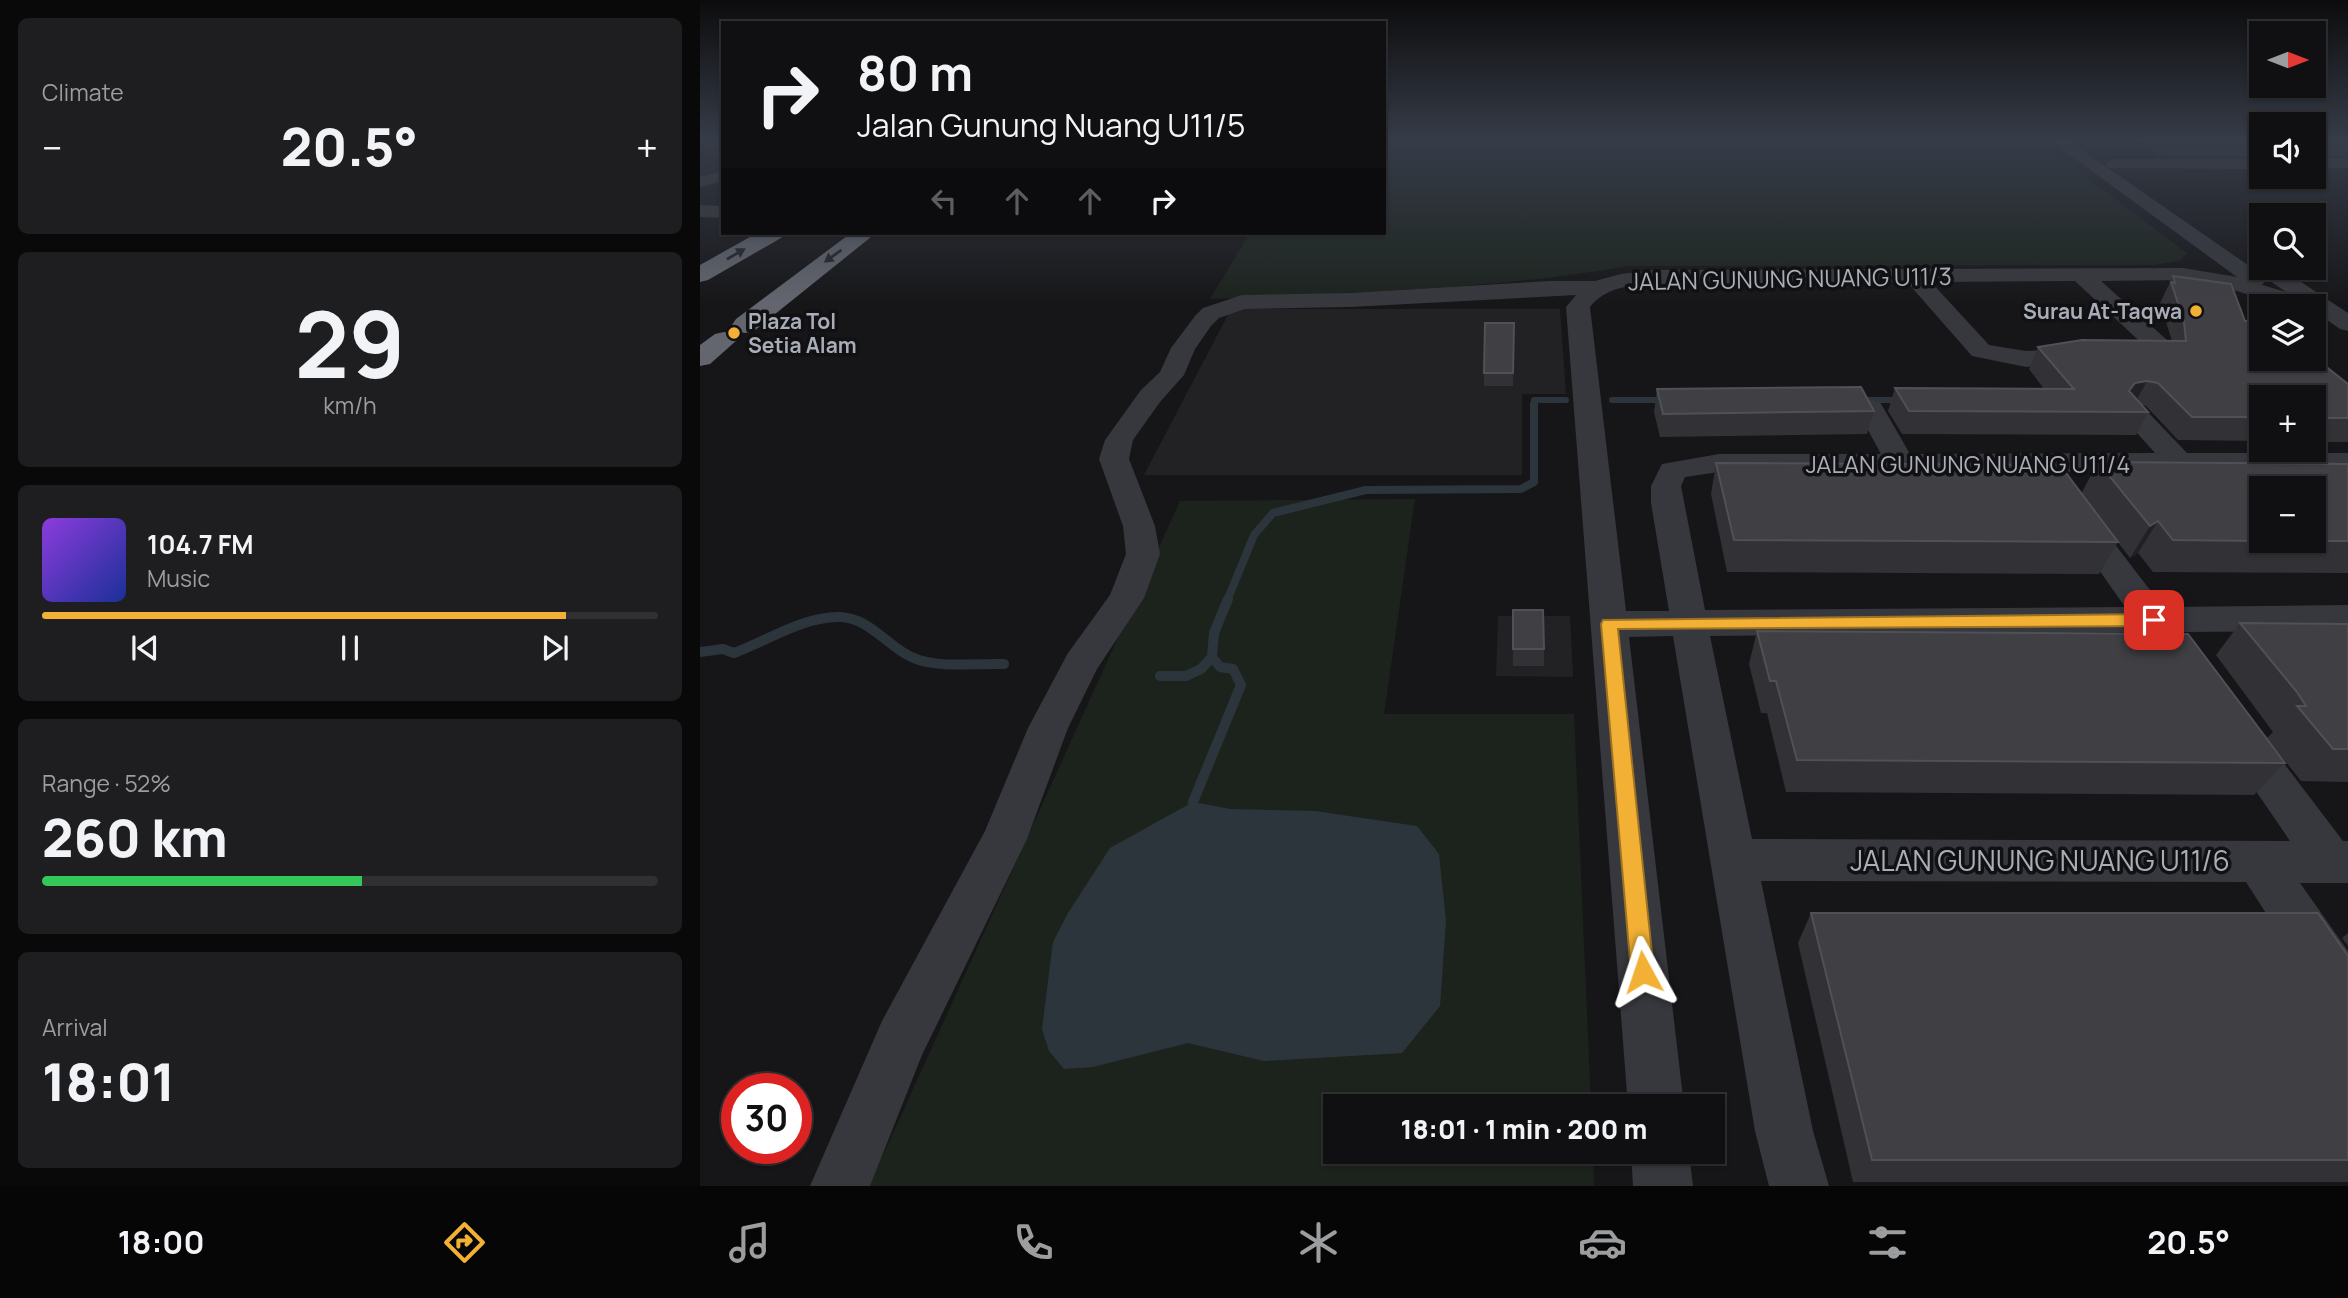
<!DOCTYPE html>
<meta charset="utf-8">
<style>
:root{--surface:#101012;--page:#1e1e20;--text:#f1f3f6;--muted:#9c9d9f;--line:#303032;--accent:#f2b134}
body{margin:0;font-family:Manrope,sans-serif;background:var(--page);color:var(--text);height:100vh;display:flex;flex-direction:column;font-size:26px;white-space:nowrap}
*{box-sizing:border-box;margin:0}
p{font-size:23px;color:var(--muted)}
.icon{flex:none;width:38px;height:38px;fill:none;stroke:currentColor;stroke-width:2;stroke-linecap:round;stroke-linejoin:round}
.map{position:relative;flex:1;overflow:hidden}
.details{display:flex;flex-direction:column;gap:18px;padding:18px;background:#09090a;width:700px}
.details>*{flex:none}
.hud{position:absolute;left:21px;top:21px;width:665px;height:214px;border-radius:0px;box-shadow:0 2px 5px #0004,0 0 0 2px var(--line);background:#101012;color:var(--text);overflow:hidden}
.needle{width:46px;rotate:90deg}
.controls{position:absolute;left:1549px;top:21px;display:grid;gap:14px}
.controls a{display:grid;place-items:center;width:77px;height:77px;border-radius:0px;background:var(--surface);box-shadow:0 2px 5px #0004,0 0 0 2px var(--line);font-size:35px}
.speed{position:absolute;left:21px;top:1073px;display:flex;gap:14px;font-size:35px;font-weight:700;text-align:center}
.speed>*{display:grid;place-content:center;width:91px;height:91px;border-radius:50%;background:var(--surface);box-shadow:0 2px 5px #0004,0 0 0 2px var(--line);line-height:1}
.speed .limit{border:10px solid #d22;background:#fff;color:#111}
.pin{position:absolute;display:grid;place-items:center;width:60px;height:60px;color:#fff;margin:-30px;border-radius:14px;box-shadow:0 4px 10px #0006}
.me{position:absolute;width:77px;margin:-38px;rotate:355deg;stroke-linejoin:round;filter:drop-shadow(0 0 5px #0008)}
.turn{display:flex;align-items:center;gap:24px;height:147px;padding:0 21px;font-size:32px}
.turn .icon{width:91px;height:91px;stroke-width:2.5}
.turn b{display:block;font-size:49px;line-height:60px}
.lanes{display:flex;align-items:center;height:66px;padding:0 21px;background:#0003;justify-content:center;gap:35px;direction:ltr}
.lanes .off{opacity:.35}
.big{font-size:52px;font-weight:800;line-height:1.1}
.details .card{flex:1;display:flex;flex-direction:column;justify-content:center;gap:10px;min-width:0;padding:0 24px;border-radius:10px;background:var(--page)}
.details .dial{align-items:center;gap:0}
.dial b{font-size:91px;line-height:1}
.song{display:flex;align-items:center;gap:21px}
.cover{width:84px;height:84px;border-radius:10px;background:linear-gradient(135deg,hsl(270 70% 55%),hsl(230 70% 35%))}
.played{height:7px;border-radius:4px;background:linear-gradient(90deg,var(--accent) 85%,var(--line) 85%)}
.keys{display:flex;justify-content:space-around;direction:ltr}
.heat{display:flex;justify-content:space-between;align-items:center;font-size:38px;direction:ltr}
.charge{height:10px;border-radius:5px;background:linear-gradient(90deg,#34c759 52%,var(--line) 0)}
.trip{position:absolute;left:623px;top:1094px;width:402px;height:70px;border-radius:0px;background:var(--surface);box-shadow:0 2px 5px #0004,0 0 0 2px var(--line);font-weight:800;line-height:70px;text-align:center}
.dock{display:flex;height:112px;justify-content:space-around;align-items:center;background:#060607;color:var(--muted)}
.dock .icon{width:49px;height:49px}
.dock .current{color:var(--accent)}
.dock b{font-size:32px;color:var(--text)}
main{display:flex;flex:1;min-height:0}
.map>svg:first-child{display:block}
.built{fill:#222225}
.green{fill:#1c231d}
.water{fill:#2c353c}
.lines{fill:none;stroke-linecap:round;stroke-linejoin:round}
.stream-far2{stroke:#2c353c;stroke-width:6}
.stream-far1{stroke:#2c353c;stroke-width:8}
.stream{stroke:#2c353c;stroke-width:10}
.minor{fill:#37383d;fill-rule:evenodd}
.highway{fill:#63666e;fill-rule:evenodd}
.wall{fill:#323236}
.shaded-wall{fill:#212124}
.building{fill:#3f3f44;stroke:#4f5156;stroke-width:2}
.oneway{fill:#26262a}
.route{fill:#f2b134;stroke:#9d7322;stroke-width:2}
.poi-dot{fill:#f2b134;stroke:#111113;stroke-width:2.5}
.labels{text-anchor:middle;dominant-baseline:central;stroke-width:7;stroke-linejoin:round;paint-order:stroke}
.far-poi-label{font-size:21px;font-weight:bold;fill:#a8adb8;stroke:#111113;text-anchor:end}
.street-label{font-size:24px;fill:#a8adb8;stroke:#111113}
.near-street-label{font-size:28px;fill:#a8adb8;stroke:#111113}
</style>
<main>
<section class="details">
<div class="card"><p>Climate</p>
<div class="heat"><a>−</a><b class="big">20.5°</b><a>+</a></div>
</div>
<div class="card dial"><b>29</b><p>km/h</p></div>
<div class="card">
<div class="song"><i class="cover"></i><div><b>104.7 FM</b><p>Music</p></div></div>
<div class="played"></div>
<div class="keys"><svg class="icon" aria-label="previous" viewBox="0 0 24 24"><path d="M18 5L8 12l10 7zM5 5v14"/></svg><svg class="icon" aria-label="pause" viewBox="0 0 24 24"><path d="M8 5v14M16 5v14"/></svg><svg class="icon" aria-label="next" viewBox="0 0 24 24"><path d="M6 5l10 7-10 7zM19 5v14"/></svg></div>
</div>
<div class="card"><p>Range · 52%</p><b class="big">260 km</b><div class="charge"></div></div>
<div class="card"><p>Arrival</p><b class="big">18:01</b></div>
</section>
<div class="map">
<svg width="1648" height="1186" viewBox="0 0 1648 1186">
<rect width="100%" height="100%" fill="#161618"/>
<path class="built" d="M531,309H860L866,394H822V475H444Z
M798,616H870L873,677L796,676Z"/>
<path class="green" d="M684,139H1335L1487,253L1479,261L1454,265L929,266C792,290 649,292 510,299L550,233H684Z
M715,499L684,714H874L891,1106H635V1152H893L894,1186H169L480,501Z"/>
<path class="water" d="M493,802L530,809L615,811L717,826L739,854L746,921L740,1006L702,1053L564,1061L488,1043L393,1067L364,1069L349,1051L342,1029L353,942L368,913L410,848Z"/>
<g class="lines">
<path class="stream-far2" d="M912,400H964
M1157,400H1202
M834,405V400H866"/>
<path class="stream-far1" d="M527,601L554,535L573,513L666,490L821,489L834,482V404"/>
<path class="stream" d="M0,652L23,649L34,653C67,641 104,616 140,617C172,618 190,651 219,660C245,668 277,663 304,664
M460,676H486L501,669L512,657L514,633L528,599
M493,802L541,685L533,669L520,667L512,657"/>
<path class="minor" d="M1348,139H1366L1558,272L1555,268L1561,263V268H1580L1648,313V331L1640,329L1614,311V306H1607L1587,293L1590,297L1587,302L1579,304L1514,284L1483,280L1401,281L1467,340L1470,345L1467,350L1458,352L1449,350L1375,281L1231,282L1289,345L1326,351L1360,349L1369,352L1373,357L1369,362L1326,367L1272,356L1207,282L952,284C928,285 905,288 890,307L926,611H969L951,503V486L962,464L1019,454H1181L1156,408L1160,402L1170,400L1180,402L1210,454L1455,453L1420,414L1424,408L1434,406L1444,408L1487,453H1648V471L1019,472L985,477L981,486L1005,610L1425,607L1364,520L1369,513L1380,510L1391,513L1463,607L1648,605V631L1481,632L1476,642C1461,647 1452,646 1443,632L1010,636L1052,839L1590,841L1521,740L1527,728L1542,724L1557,728L1643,841H1648V883H1600L1648,951V1021L1630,1013L1546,882L1061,881L1113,1131L1129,1186H1069L1055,1131L973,636L929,637L984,1106H928L866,307L876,295L650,307L545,309L519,318L511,326L495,349L484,375L460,402L433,440L429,459L455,526L460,554L444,598L397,669L368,728L327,839L222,1055L170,1186H110L182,1021L285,831L328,728L368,653L410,595L426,554L423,526L399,459L405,440L441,390L460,372L471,348L495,316L503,308L542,295L650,293L850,281H895L921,274L952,270L1203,269L1211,267L1219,269L1483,268L1537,277ZM1563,276L1586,292L1562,285L1566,280Z
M1614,158H1648V168H1614Z
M1414,159H1561V169L1408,168L1405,164Z
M23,171V181L0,187V177Z
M0,205L23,206V218L0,217Z
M931,1152H989L993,1186H933Z"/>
<path class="highway" d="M57,233H84L81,238L8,280L0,282V265Z
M151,233H176L54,331L45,333L36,331L32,325L36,319Z
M24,332L33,334L37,340L10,364L0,366V345L15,334Z"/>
</g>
<path class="wall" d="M1433,139H1561V156H1462Z
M1614,139H1648V156H1614Z
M1473,276L1648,384V442H1614V397H1561V441L1478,440L1446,406L1442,405L1448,412L1436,435L1202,434L1188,411L1195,388L1344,389L1329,369L1338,347L1472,341L1460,303Z
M814,323L813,386H784V373Z
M957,389L1174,411L1167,434L960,437L954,412Z
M1398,462L1648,464V573L1453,572L1438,553L1430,558L1381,494Z
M1016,463L1418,542L1399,574L1027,572L1011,494Z
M813,610L844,649V666H813Z
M1540,623L1648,624V782L1601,781L1567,738L1573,732L1516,655Z
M1057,631L1585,763L1554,795L1086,792L1067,713H1061L1049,664Z
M1111,913L1648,956V1182H1153L1098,943Z
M1648,933V946L1642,938Z"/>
<path class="shaded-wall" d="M1447,381L1435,403L1423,405L1417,414L1429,391L1435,383Z
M1458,521L1438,553L1430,558L1450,526Z"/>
<path class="building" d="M1467,139H1561V140H1469Z
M1614,139H1648V140H1614Z
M1473,276L1531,284L1545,321H1561V359H1614V357L1648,384V418H1614V397H1561V417H1492L1458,383L1447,381L1435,383L1429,391L1448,412L1209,411L1195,388L1374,389L1338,347L1382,340L1486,341L1484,322L1471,282L1475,283Z
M785,323H814L813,373H784Z
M1161,387L1174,411L963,414L957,389Z
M1398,462L1648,464V541H1573H1614V488H1561V541L1473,540L1458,521L1450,526Z
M1016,463L1360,465L1418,542L1034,540Z
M813,610H843L844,649H813Z
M1540,623L1648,624V749H1633L1597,706H1606L1597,692Z
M1057,631L1488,634L1585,763L1097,760L1076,681H1070Z
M1111,913H1618L1648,956V1160H1172Z"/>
<defs><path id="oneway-solid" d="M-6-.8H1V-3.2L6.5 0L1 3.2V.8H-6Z" transform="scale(1.75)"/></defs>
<g class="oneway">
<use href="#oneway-solid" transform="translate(36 254) rotate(-30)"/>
<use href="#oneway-solid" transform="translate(133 256) rotate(144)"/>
</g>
<linearGradient id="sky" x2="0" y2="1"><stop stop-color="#0c0c0d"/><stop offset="0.46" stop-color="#363c48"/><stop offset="1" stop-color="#363c48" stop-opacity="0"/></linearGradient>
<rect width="1648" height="305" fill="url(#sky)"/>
<path class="route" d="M1454,614L1462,620L1454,626L918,629L954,972L951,980L943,983L934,980L931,972L901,624L903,620Z"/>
<g class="poi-dot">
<circle cx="1496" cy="311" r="7"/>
<circle cx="34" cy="333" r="7"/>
</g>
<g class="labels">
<g class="far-poi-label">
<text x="1482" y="311">Surau At-Taqwa</text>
<text x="48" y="321" text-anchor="start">Plaza Tol<tspan x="48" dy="24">Setia Alam</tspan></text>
</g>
<g class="street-label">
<text transform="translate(1090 278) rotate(-1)">JALAN GUNUNG NUANG U11/3</text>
<text x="1268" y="463">JALAN GUNUNG NUANG U11/4</text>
</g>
<g class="near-street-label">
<text x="1340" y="860">JALAN GUNUNG NUANG U11/6</text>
</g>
</g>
</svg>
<div class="controls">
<a><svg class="needle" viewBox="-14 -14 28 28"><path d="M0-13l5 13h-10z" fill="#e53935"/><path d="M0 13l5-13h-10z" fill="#9c9d9f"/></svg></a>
<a><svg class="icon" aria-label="sound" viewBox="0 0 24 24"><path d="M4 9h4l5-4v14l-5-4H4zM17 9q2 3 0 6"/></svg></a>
<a><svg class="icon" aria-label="search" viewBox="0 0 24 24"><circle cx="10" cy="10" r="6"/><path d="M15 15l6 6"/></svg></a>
<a><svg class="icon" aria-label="layers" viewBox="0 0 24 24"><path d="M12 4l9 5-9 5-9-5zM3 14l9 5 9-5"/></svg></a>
<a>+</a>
<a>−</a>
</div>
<div class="speed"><div class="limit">30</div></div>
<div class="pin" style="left:1454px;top:620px;background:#d93025"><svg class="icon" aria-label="arrive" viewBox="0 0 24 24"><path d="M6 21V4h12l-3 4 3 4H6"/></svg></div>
<svg class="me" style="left:943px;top:972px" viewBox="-20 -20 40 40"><path d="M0-17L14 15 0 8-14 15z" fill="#f2b134" stroke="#fff" stroke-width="4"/></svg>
<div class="trip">18:01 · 1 min · 200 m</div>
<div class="hud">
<div class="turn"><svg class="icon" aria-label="right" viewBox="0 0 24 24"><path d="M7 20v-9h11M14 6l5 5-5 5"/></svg><div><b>80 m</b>Jalan Gunung Nuang U11/5</div></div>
<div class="lanes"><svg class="icon off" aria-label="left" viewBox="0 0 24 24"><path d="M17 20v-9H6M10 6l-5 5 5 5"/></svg><svg class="icon off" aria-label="ahead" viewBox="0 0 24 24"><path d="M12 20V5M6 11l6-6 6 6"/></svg><svg class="icon off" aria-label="ahead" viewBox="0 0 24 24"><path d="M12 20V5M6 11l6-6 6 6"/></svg><svg class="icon" aria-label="right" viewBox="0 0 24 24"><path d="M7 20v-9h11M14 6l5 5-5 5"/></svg></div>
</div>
</div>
</main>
<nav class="dock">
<b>18:00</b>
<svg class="icon current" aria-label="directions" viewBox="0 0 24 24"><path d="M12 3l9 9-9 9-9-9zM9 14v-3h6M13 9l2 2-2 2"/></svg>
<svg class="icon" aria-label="music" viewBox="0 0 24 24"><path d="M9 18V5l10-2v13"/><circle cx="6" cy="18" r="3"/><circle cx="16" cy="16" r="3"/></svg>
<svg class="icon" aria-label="phone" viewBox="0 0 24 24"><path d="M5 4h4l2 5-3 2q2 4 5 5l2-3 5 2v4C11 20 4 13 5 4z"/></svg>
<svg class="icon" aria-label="climate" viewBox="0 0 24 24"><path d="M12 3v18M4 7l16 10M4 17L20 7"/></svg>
<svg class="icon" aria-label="car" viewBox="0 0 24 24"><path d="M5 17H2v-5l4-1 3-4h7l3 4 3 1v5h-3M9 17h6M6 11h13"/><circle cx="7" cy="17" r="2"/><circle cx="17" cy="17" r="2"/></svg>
<svg class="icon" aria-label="filters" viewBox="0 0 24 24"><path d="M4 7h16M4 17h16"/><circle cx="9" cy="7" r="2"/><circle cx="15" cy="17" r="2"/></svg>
<b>20.5°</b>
</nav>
